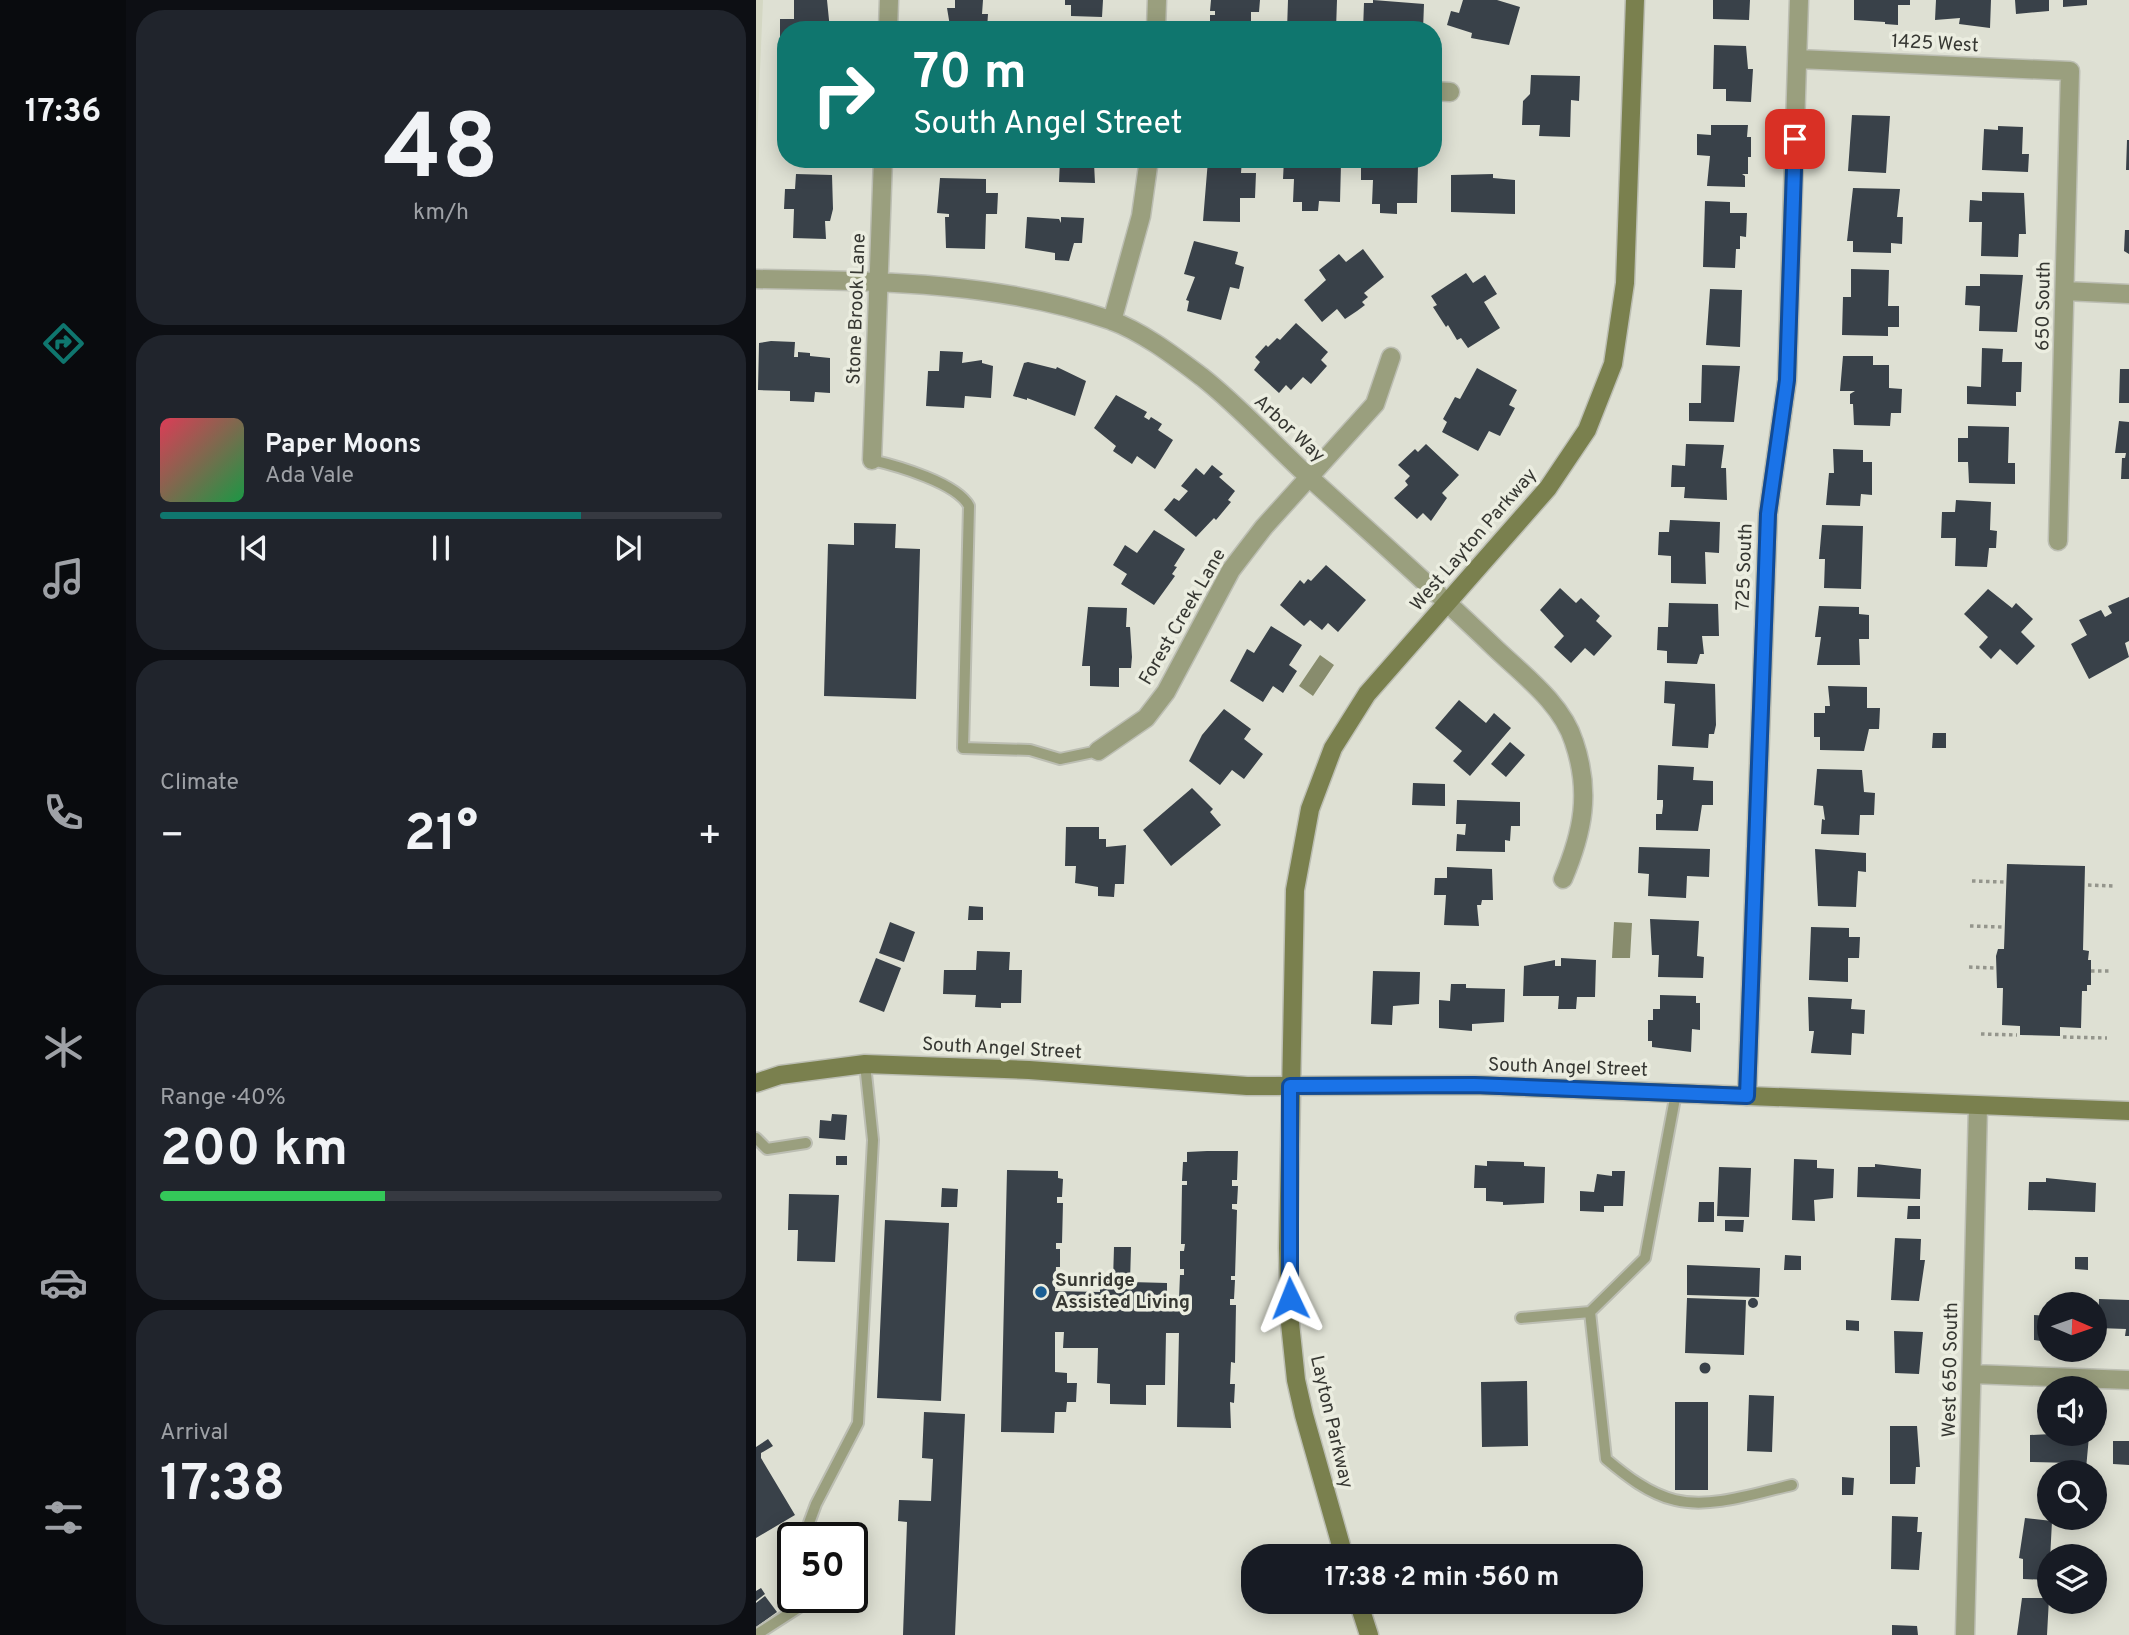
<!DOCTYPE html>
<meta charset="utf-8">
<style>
:root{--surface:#171b24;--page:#20242c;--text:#f1f3f6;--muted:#9ea1a6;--line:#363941;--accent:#0f766e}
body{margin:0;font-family:Overpass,sans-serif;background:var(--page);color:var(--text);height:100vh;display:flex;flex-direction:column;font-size:26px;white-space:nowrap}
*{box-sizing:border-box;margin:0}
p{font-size:23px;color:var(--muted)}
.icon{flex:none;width:38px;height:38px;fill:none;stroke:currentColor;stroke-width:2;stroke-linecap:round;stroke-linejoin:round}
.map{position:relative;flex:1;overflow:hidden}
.drawer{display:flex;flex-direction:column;gap:10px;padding:10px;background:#0d0f14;width:630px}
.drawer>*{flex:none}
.guide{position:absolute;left:21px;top:21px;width:665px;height:147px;border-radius:28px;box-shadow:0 4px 18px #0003;background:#0f766e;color:#fff;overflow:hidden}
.needle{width:46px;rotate:92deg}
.buttons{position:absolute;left:1281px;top:1292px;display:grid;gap:14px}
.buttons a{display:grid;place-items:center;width:70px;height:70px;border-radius:50%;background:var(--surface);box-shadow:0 4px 18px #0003;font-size:35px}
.speed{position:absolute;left:21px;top:1522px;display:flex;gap:14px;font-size:35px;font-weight:700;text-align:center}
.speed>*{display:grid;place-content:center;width:91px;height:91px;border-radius:50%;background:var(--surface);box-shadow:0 4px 18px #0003;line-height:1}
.speed .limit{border:4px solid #111;border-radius:10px;background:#fff;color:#111}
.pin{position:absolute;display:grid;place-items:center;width:60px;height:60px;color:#fff;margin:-30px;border-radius:14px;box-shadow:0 4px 10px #0006}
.me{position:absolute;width:77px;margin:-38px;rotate:358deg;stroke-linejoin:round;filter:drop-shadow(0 0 5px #0008)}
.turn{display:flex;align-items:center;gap:24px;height:147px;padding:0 21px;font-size:32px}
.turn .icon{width:91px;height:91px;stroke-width:2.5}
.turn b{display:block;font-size:49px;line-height:60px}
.big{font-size:52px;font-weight:700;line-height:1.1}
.drawer .tile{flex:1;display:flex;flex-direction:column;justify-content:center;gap:10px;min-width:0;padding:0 24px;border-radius:28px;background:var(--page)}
.drawer .dial{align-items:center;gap:0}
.dial b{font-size:91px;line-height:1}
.song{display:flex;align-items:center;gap:21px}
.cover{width:84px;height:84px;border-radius:10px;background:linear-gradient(135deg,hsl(350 70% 55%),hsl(140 70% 35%))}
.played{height:7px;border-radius:4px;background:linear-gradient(90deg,var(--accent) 75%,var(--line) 75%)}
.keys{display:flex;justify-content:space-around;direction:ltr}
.heat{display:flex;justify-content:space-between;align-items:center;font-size:38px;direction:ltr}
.charge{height:10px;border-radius:5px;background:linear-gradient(90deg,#34c759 40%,var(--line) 0)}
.trip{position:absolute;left:485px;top:1544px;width:402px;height:70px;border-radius:28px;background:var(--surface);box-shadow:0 4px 18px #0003;font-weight:700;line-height:70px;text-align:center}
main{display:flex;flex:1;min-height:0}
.menu{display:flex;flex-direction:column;width:126px;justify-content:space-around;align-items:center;background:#090b0e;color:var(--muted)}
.menu .icon{width:49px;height:49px}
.menu .selected{color:var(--accent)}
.menu b{font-size:32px;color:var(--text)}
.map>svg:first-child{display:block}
.built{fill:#d4d7c3}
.water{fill:#888c6d}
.building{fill:#394149}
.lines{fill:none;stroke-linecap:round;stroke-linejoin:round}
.lane-casing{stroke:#bcbeb3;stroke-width:14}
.street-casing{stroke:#bcbeb3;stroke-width:21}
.secondary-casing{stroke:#bcbeb3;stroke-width:21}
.path{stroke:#94958c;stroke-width:3.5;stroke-dasharray:3.5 3.5;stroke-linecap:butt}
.lane{stroke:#9a9f7e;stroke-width:10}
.street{stroke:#9a9f7e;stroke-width:18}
.secondary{stroke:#7a804e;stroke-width:18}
.route-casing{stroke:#114b97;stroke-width:18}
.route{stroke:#1a73e8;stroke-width:12}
.poi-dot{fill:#1b5e93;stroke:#ebede0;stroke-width:2.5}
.labels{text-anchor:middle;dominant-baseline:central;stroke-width:7;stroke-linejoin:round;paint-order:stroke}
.street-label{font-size:19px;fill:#363732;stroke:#ebede0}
.poi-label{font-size:19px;font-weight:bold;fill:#363732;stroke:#ebede0;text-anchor:start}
</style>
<main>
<nav class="menu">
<b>17:36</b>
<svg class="icon selected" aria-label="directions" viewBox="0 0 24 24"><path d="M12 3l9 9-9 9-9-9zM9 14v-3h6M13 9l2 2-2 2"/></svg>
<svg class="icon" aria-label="music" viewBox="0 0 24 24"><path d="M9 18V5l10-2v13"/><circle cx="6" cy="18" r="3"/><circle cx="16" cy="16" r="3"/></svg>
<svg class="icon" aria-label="phone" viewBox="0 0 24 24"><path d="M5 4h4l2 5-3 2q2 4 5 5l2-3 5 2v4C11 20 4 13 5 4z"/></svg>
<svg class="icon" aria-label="climate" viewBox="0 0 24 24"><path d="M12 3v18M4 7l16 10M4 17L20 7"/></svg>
<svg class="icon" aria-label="car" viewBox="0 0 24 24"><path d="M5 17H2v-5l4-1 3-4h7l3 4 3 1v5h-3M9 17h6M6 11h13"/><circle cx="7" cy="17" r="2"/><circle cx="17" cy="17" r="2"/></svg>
<svg class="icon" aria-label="filters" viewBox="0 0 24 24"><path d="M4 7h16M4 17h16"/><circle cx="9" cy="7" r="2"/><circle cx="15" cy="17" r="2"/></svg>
</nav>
<section class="drawer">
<div class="tile dial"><b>48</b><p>km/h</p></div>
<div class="tile">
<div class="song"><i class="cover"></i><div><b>Paper Moons</b><p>Ada Vale</p></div></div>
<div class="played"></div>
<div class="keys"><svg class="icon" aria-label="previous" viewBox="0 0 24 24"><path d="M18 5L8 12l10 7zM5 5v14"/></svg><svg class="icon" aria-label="pause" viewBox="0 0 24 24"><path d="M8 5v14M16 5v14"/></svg><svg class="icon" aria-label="next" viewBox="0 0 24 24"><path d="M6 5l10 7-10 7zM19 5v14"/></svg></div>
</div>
<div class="tile"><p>Climate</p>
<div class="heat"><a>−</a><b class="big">21°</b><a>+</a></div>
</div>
<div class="tile"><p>Range · 40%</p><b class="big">200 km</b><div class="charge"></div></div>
<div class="tile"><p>Arrival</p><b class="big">17:38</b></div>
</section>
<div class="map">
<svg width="1373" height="1635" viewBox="0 0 1373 1635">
<rect width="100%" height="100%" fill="#dee0d3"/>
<path class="built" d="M0,0H7L0,165Z"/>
<path class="water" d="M564,655L578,665L557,696L543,686Z
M858,922L876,923L874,958H856Z"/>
<path class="building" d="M38,0H71L74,30H30V41H24V19H38Z
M199,0H227L226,14H232L231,29L189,30V26H194L191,8H199Z
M309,0H347L346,17L315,16V5H309Z
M455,0H504L503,12H495V28L492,30H459V26H454V15H459V11H454Z
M532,0H581L580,30H531Z
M617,0L668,4L667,30H607L608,3H617Z
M707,0H741L764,7L753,45L715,38L716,33L691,25L695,11L703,13Z
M957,0H994L993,20L957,19Z
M1098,0H1154V5H1142V25L1129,24V22L1098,20Z
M1180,0H1235L1234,28L1203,24L1204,18L1179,20Z
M1259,0H1293V11L1260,14Z
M1307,0H1331V5L1307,7Z
M958,45L990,46L992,69H997L995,102L970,101V89H957Z
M775,75L824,76L823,101L815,100L814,137L783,136L784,125H766L767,101L774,94Z
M1096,115L1134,116L1130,173L1092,171Z
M955,125H992L991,137H995V157H992V174H986L989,176V187L951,186L954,156L941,155V134L955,135Z
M1242,126L1267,127L1266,154H1273L1272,172L1226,170L1228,129L1242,130Z
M1371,140H1373V170H1370Z
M304,159H343V163H338L339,183L303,182Z
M486,159L485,173H500L499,198H484V222L447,221L452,160Z
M528,159H559L565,163L585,164L584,202L563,201L562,211H546V202H537L538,179H527Z
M605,159H636V163L643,165L662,166L661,203H641V214L624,213V204H616L617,180H605Z
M40,174L76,175L77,209L74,221H69L70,239L37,238L38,209H28L29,189H39Z
M737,174V178L759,180V214L695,212V175Z
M184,178L230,179V193H242L241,214H230L229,249L190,248L189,217H193V214L181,213Z
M1097,188L1144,189L1141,217H1147L1146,244L1135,243V253L1097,252V241H1091Z
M1226,192L1268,193L1270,234H1263L1262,257L1225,256L1226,222H1213L1214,200L1226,201Z
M949,201L974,202V213H991L990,237L984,236V249H980L979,268L947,267Z
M271,217L303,219L305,223V217L328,218L326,243H318L313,261L299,260V253L269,248Z
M1369,230H1373V254L1368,251Z
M438,241L482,252L479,264L488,267L483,289L474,287L465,320L431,311L433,301L430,300L439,277L428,274Z
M607,249L628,277L608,293L612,297L606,302L609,305L601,311L589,319L581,309L566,322L548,300L570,280L563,270L583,254L590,262Z
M1095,269L1133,270L1132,306H1143V327H1132V336L1086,335L1087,297H1095Z
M710,273L717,283L729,275L741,294L728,302L744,328L712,348L705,338L701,340L692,325L690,327L677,307L681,305L675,296Z
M1224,274L1267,275L1261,332L1223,331L1224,306L1209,305L1210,286H1224Z
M954,289L986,290L984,347L950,345Z
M540,323L572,352L565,360L571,366L555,384L547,377L535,390L530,385L523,393L498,370L504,362L499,357L510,345L512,347L521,338L524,340Z
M15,341L39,342L38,357H42V352L54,353V356L74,358V393L59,392L58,402L34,401V391L2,390L3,343Z
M1226,348L1247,349L1246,362H1266L1265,392H1260V406L1211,404V386L1225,387Z
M184,351L207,352L206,363L226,360V363L237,366L235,398L209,396L208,408L170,406L172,371H183Z
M1087,356H1117V365H1133V388L1146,389L1145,413H1135L1134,426L1098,425L1097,404H1094V394L1099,391H1084Z
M272,362L300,369L301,367L330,381L319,416L271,398V400L257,396L268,363Z
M946,365L984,366L978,422L933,421V403H945Z
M721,368L761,390L753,405L759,408L744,436L733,431L722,451L686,432L691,422L687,419L699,397L704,399Z
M1364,369H1373V403H1363Z
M360,395L391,412L388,417L393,420L395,417L406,424L402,430L417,440L399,469L381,456L376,464L357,451L360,446L338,428Z
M1363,421L1373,422V479H1365L1366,458H1369L1370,453H1359Z
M1212,426L1253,427L1252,463H1259V484L1213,483L1212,462H1202V438H1212Z
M670,444L703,475L686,493L691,498L675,521L667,513L661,519L638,498L652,485L649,481L654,476L642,465L659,449L662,452Z
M930,444L968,445L965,468H970L971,500L928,498L929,487H915L916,465L929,466Z
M1077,449L1107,450V462H1116V495L1105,494L1104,506L1070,505L1073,473H1078Z
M456,465L467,474L463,477L479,491L472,500L475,502L460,520L458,518L440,537L408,510L418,498L423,501L432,491L425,486L440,468L448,475Z
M1200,500L1235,502L1234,530L1241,531L1240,548H1233L1231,567L1199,566L1200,538H1185L1186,512H1199Z
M914,520L964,522L963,553L949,552L950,584L915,583V556L902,555L903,532H913Z
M98,523L140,524L139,548L164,549L160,699L68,696L72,544L98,545Z
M1066,525L1107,526L1105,589L1068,588L1069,559H1063Z
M398,530L429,549L418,566L421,567L416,574L419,576L398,605L365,584L371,574L357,565L369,545L381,553Z
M570,565L610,600L582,632L572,623L566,630L554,620L548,626L524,605L544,580L548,584L552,579L555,581Z
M804,588L820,603L825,598L844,616L840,621L856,636L838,656L829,648L815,663L798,647L808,636L784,610Z
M1232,589L1256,608L1260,603L1277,619L1265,632L1279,646L1261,665L1244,649L1235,659L1223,647L1232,637L1208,614Z
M1373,597V641L1369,643L1373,657L1333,679L1315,644L1331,635L1323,620L1345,610L1349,617L1356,613L1352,606Z
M913,603L962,604L963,636H946L948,654H944L941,664L911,663V651L901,650L902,627H912Z
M1063,606L1103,607V614L1113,615V639H1103L1104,665H1061L1065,637H1059Z
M332,607L371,608L370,627H374L376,657L375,668H363V687L334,686V666H326Z
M515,626L546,645L533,665L541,671L527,693L517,686L507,702L474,681L491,649L498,653Z
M909,681L959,684L960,725L958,734H953L952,748L916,746L919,704L908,703Z
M1072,686L1111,687V708H1124L1123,729H1113L1108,751L1064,750V737H1058V713H1069V706H1074Z
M703,700L730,723L738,713L755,728L714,776L697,761L706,751L679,728Z
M468,709L495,729L488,739L507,754L488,779L476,770L464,785L433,761L446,735Z
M1177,733H1190V748H1176Z
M754,742L769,755L750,777L735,764Z
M902,765L938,767L937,780L957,781V805H946L942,831L900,830V814H906L907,806V800H901Z
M1061,769L1106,770L1108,792L1119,793L1118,815H1104L1103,835L1065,834L1066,819L1069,820L1067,806L1058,805Z
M657,783L689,784V806L656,805Z
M436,788L457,809L454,812L465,825L415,866L387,830Z
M701,800L764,802V826H755L754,841L749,840V852L700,851L701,834L709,835L710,824H700Z
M310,827H343V839H350V847L370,845L368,884H359L358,897L342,896V887L319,883L320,866H309Z
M883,847L954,849L953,877L931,876L930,898L892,896L893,874L882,873Z
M1059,849L1110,853V872L1102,871L1100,907L1062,906Z
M1251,864L1329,866L1327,950L1333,951L1332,960H1335V985H1331V991H1326L1325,1028L1304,1027V1036L1264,1035V1026L1246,1025L1247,988H1241L1240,956L1242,949H1248Z
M691,867L736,869L737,900H726L725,905H721L723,926L688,925L690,895H678L679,878H691Z
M213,906L227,907V920H212Z
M894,919L943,921L941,956L948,957L947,978L902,977L903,955H896Z
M134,922L159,932L148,962L123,953Z
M1055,927L1093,928V937H1104L1103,958H1092V982L1053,980Z
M221,951L254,952L253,970H266L265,1003H245V1008L219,1007L220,995L187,994L188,970H220Z
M120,958L145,968L128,1012L103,1002Z
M805,958L840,960L839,997H821L820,1009H802L803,996H767L768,966L799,960V966H805Z
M617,971L664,972L663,1004L637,1006L636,1025L615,1024Z
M695,984H710V988L749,989L748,1022L716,1024V1031L683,1028V1000L694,1001Z
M904,995L940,996V1003H944V1030L936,1029L935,1052L896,1047V1041H892V1020H897V1009H904Z
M1052,997L1096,999L1095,1009L1109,1010L1108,1034L1096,1033L1095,1055L1055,1053L1058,1031H1053Z
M76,1114L91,1115L89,1140L63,1138L64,1120L75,1121Z
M451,1151H482L481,1180H476V1186H482L481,1204H476V1209L481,1210L479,1276H475V1280H479L478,1299H474V1305H480L479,1363L475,1362L474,1384H479L478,1403L474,1402L475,1428L421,1427L423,1333H410L409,1385H390V1405L354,1404V1384L341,1383L342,1348H307L308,1332H299V1372L311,1373V1383H321L320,1402H311L310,1412H299L298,1433L245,1432L251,1170L302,1171V1178L307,1179L306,1197H301V1203H307L306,1243H300V1249H304V1267H300L299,1291L344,1292V1281H357L358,1247H375L374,1282L411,1283V1299H423L424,1275H428V1269H424V1251H428L429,1244H425L426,1185H431V1181H426L427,1162H431V1152Z
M80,1156H91V1165H80Z
M1038,1159L1061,1160V1168L1078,1169L1077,1198L1058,1200L1059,1221L1036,1220Z
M731,1161L768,1162V1166L789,1167L788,1203L747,1205V1202L730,1201V1188H718L719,1165L731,1166Z
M1119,1164L1165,1169L1164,1199L1101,1197L1102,1167H1119Z
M963,1167L995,1168L993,1217L961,1216Z
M856,1171H869L867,1206H848V1212L824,1211V1191L838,1192L841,1174L856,1176Z
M1290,1178L1340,1183L1339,1212L1272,1210L1273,1182H1290Z
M186,1188L202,1189L201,1207H185Z
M33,1194L83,1195L79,1262L41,1261L42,1230H32Z
M943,1202H958V1222H942Z
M1152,1206H1164V1219H1151Z
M129,1220L193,1223L185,1401L121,1398Z
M969,1220H988L987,1232L969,1231Z
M1139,1238L1165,1239L1164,1260H1169L1163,1301L1135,1300Z
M1029,1255L1045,1256V1270H1028Z
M1319,1257H1332V1270L1319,1269Z
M931,1265L1004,1268L1003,1297L931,1295Z
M931,1298L990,1300L988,1355L929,1353Z
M992 1303a5 5 0 1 1 10 0a5 5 0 1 1-10 0Z
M1343,1299L1373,1300V1336H1369L1370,1329L1342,1328Z
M1278,1315L1293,1316L1292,1342L1278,1340Z
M1090,1320L1103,1321V1331L1090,1330Z
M1138,1331L1167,1332L1163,1374L1139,1373Z
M943.5 1368a5.5 5.5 0 1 1 11 0a5.5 5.5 0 1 1-11 0Z
M771,1381L772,1446L726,1447L725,1382Z
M993,1395L1018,1396L1016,1452L991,1451Z
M919,1402H952V1490H919Z
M168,1412L209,1414L199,1635H147L151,1522L142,1521L143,1500L175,1501L177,1459L166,1458Z
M1134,1426H1161L1164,1467H1160L1159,1484H1134Z
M1315,1433L1333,1436L1330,1469L1316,1468L1317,1463L1274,1462V1435Z
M12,1439L17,1446L5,1453V1458L39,1515L0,1538V1447Z
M1357,1441H1373V1465L1357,1464Z
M1086,1477L1098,1478L1097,1495H1086Z
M1136,1516L1162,1517L1161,1532H1166L1163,1570L1135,1569Z
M1269,1518L1296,1521L1293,1580L1267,1579V1559L1263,1558Z
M5,1588L9,1594L0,1601V1591Z
M9,1596L21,1612L0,1627V1603Z
M1266,1598H1293L1291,1635H1261Z
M1136,1625L1161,1626L1162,1635H1136Z"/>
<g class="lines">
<g class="lane-casing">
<path id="lane" d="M116,460C142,466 201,483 213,506L207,748L274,750L304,759L342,751
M0,1138L11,1149L50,1143
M834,1312L850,1459C869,1475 893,1494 919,1500C955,1509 1000,1493 1036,1485
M765,1318L834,1312L889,1258L920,1093
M57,1538L53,1523L60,1504L102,1423L117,1140L109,1064
M0,1635L48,1604L52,1598"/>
</g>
<g class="street-casing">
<path id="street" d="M132,30L133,0
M400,30L401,0
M1042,59L1314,71L1302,541
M677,91L694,92
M0,279C118,281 241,281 354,320C387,332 418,356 446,377C484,407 518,445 554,478C616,534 678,589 738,647C766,674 806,703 818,742C835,792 827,832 807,879
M1309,291L1373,294
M356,321L385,216L393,159
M116,460L127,159
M342,751L390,718L410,692L475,570L508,527L619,404L635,357
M991,1096L1012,514L1031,380L1043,0
M1216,1374L1373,1380
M1209,1635L1222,1106"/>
</g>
<g class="secondary-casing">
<path id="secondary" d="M0,1083L24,1075L109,1064L273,1070L491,1086L718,1085L1373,1111
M588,1556L548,1415L540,1380L534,1323L532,1248L539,890L554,809L577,748L611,694L792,488L831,430L857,364L869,283L879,0
M602,1601L613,1635"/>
</g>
<path class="path" d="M1216,881L1248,882
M1332,885L1358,886
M1214,926L1246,927
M1213,967L1238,968
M1335,971H1355
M1225,1034L1261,1035
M1307,1037L1351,1038"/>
<use href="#lane" class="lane"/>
<use href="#street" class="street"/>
<use href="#secondary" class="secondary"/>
</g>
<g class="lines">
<g class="route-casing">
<path id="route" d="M534,1298V1086L718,1085L991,1096L1012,514L1031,380L1039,139"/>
</g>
<use href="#route" class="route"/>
</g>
<circle class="poi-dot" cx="285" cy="1292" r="7"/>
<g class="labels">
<g class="street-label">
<text transform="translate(1179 44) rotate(3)">1425 West</text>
<text transform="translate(1288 306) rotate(-89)">650 South</text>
<text transform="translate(101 309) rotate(-88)">Stone Brook Lane</text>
<text transform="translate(533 429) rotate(43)">Arbor Way</text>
<text transform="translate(718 540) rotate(-49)">West Layton Parkway</text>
<text transform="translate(989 567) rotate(-88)">725 South</text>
<text transform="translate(427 617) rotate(-60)">Forest Creek Lane</text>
<text transform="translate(246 1049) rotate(3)">South Angel Street</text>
<text transform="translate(812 1068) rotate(2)">South Angel Street</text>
<text transform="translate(1195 1370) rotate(-89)">West 650 South</text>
<text transform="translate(575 1422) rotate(77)">Layton Parkway</text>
</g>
<g class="poi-label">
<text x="299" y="1281">Sunridge<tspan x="299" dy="22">Assisted Living</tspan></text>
</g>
</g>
</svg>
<div class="buttons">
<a><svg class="needle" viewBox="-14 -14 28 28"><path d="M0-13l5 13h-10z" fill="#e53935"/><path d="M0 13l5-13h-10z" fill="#9ea1a6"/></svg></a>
<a><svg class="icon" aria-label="sound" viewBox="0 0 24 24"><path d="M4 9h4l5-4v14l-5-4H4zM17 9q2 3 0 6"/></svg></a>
<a><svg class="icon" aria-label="search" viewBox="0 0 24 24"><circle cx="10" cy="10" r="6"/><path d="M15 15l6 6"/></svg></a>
<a><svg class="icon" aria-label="layers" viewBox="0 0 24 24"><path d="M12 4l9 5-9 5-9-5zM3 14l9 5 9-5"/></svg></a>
</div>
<div class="speed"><div class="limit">50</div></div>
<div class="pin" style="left:1039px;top:139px;background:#d93025"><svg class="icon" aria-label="arrive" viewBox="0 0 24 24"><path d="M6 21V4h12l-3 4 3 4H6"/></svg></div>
<svg class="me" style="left:534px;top:1298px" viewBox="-20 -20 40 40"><path d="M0-17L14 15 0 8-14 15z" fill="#1a73e8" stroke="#fff" stroke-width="4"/></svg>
<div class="trip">17:38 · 2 min · 560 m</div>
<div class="guide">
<div class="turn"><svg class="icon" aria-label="right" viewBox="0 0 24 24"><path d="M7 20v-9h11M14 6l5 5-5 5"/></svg><div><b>70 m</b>South Angel Street</div></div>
</div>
</div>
</main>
